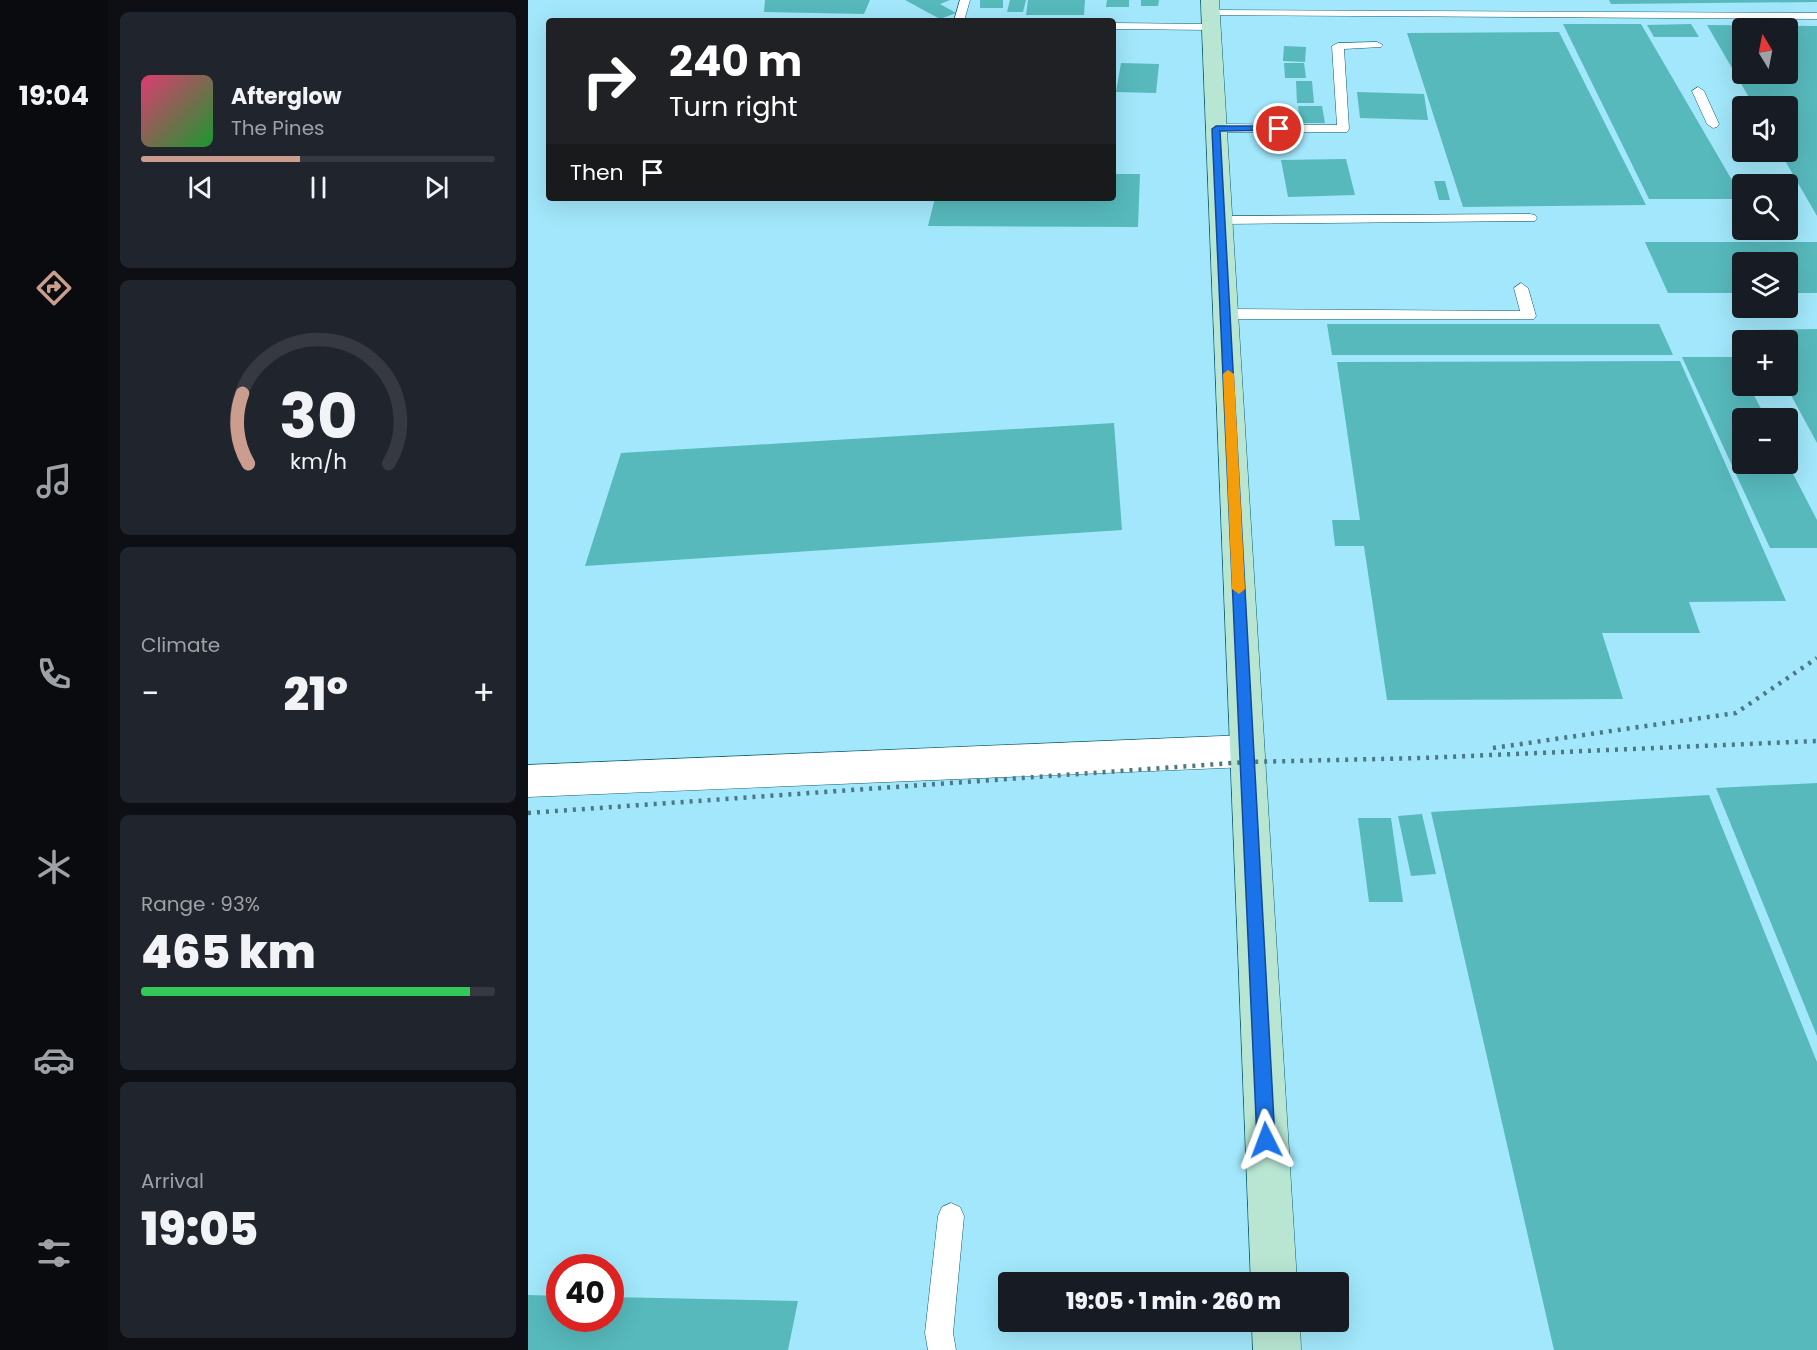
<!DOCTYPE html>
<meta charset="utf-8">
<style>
:root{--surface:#171b24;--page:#20242c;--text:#f1f3f6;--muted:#9ea1a6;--line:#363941;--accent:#ca9d8f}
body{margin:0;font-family:Poppins,sans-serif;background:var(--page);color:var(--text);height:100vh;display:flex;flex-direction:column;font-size:22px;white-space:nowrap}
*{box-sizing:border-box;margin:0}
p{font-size:20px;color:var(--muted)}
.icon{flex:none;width:33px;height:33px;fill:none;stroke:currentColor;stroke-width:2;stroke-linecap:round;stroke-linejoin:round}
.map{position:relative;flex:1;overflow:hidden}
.details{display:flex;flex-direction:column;gap:12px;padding:12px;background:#0d0f14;width:420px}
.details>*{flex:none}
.banner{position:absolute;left:18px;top:18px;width:570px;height:183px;border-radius:6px;box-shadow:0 6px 24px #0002;background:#202124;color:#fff;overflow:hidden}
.needle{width:39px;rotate:350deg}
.controls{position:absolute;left:1204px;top:18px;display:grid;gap:12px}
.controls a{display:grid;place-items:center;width:66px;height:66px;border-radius:6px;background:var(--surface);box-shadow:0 6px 24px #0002;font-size:30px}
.speed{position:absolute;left:18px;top:1254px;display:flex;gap:12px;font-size:30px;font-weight:700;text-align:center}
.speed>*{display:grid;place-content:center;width:78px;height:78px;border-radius:50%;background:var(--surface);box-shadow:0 6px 24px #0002;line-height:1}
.speed .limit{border:9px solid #d22;background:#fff;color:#111}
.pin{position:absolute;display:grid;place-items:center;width:51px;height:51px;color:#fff;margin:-26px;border:3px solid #fff;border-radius:50%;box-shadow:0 2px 6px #0007}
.me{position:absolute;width:66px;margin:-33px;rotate:357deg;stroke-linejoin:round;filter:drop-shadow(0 0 4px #0008)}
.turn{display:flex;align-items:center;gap:21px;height:126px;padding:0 24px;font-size:27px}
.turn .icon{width:78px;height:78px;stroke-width:2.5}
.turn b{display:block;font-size:42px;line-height:51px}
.then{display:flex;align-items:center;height:57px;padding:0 24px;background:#0003;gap:12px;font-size:22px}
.big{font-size:45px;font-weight:800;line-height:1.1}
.details .widget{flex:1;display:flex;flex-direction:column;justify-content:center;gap:9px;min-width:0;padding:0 21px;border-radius:9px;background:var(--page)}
.details .dial{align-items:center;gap:0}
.dial svg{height:156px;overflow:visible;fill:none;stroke:var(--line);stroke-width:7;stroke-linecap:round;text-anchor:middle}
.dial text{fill:var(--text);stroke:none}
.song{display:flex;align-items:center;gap:18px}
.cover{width:72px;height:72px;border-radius:9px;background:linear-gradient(135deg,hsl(340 70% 55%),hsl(130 70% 35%))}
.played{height:6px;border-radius:3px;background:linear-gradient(90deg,var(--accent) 45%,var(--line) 45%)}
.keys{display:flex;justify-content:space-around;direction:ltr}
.heat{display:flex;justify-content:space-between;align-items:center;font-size:33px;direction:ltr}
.charge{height:9px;border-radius:4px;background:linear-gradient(90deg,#34c759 93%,var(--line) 0)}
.trip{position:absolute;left:470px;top:1272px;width:351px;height:60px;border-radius:6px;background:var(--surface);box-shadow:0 6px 24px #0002;font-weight:800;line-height:60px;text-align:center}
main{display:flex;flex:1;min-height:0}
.tabs{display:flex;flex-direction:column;width:108px;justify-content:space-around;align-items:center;background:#090b0e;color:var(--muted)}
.tabs .icon{width:42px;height:42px}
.tabs .current{color:var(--accent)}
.tabs b{font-size:27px;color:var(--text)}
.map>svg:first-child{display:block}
.building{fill:#57b9bc;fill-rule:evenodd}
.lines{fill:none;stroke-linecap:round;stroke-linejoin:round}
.lane-casing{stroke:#105c6d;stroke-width:1}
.street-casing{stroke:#105c6d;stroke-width:1}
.secondary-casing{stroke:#105c6d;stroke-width:1}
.lane{fill:#fff;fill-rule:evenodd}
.street{fill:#fff;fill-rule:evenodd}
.secondary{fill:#b8e6d3;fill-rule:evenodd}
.rail{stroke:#4c7885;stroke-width:4.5;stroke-dasharray:3 6;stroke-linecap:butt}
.route{fill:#1a73e8;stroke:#114b97;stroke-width:1.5}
.slow{fill:#f59e0b}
</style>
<main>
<nav class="tabs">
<b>19:04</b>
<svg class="icon current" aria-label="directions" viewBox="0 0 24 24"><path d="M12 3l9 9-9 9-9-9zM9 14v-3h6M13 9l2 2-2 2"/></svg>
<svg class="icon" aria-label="music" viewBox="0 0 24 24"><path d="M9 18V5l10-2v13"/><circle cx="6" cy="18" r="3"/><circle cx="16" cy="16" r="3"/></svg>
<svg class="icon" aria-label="phone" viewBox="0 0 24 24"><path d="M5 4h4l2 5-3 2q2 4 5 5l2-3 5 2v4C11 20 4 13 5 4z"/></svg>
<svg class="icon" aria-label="climate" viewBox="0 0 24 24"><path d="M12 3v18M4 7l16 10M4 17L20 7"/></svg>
<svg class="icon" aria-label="car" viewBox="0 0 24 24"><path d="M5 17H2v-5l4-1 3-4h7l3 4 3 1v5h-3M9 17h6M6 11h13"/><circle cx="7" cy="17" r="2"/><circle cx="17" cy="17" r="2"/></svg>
<svg class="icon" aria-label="filters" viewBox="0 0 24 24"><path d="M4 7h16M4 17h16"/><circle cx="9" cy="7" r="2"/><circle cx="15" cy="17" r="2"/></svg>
</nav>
<section class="details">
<div class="widget">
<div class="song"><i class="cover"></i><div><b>Afterglow</b><p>The Pines</p></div></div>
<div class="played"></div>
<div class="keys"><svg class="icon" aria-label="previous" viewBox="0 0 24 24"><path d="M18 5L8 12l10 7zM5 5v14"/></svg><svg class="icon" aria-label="pause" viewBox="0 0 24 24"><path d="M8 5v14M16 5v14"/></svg><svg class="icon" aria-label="next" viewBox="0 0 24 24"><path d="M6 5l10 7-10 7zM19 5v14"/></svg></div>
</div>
<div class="widget dial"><svg viewBox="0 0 100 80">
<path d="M14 69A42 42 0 1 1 86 69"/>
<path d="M14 69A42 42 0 0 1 11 33" stroke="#ca9d8f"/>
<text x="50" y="56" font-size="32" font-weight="700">30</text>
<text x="50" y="72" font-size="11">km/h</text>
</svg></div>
<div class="widget"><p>Climate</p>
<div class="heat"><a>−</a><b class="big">21°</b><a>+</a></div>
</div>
<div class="widget"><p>Range · 93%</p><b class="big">465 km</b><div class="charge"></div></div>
<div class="widget"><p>Arrival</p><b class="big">19:05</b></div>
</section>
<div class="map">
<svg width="1289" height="1350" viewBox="0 0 1289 1350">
<rect width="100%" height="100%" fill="#a2e7fb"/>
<path class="building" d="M237,0H342L336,14L236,12Z
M377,0H422L412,4L428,13L412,19Z
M452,0H475V8H452Z
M482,0H498L495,12H479Z
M500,0H557L556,15H498Z
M579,0H601V7H578Z
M613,0H631L630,6H613Z
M1081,0H1289V2L1083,4Z
M1035,24H1113L1215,199H1121Z
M1163,24L1171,37H1126L1119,25Z
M1179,25L1289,26V216L1252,152H1260V106H1226ZM1215,28H1260V74H1215Z
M1031,32L1118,205L935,207L879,33Z
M756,46L778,47L777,62L755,61Z
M593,63L631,64L628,93L588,92Z
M756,63H776L778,78H757Z
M768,81H784L786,103H769Z
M829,92L896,94L900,120L832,118Z
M770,106H794L797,123H772Z
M818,159L827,195L760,197L753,160Z
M585,174H612L610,227L400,226L407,198H585Z
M906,181H917L922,200H911Z
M1117,242H1289V293H1260V262H1215V293H1140Z
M799,324H1131L1145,355H804Z
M1289,329V443L1258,386H1260V340H1234L1228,330Z
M1154,357H1206L1215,374V386H1221L1238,418H1215V464H1260L1289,520V548H1242Z
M1152,361L1258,601L1161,602L1172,633H1074L1095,699L859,700L836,546H807L804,520H832L809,362Z
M586,423L594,530L57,566L93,453Z
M1289,783V1036L1188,788Z
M1181,795L1289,1062V1350H1026L903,812Z
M894,814L908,874L883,876L870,816Z
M830,818H863L875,902H841Z
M0,1295L32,1296V1318H82V1297L270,1301L260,1350H0Z"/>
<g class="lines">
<g class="lane-casing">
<path id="lane" d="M432,0H442L436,21H426Z
M682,10L1289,13V19L678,15L677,13Z
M585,23L683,24L688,27L683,30L585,29Z
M849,42L855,45L853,47L816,49L821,129L819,132H688L682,128L688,124L809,125L804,46L810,43Z
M1170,87L1176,91L1191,124L1189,127L1185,128L1179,124L1164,91Z
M1002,214L1007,215L1009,218L1007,221L693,224L686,220L693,216Z
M993,283L1000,288L1008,316L1006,319H697L690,314L697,309L992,311L986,288Z
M423,1203L432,1207L436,1216L425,1333L428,1350H400L397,1333L410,1216L414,1207Z"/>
</g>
<g class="street-casing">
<path id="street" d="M719,735L731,740L736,751L731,762L719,767L0,797V765Z"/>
</g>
<g class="secondary-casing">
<path id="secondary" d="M673,0H691L769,1282H723Z
M724,1322H772L773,1350H725Z"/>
</g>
<use href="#lane" class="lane"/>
<use href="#street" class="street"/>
<use href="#secondary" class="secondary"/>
<path class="rail" d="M965,748L1208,713L1289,658
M0,813L719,762L894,758L1289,741"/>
</g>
<path class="route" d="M751,126L756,129L754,130L692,131L747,1140L745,1147L738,1149L732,1147L729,1140L684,129L688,126Z"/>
<path class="slow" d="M700,370L706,374L717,589L711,594L704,589L695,374Z"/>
</svg>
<div class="controls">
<a><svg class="needle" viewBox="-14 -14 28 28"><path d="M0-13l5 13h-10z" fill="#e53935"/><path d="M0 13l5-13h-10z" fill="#9ea1a6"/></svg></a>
<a><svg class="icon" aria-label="sound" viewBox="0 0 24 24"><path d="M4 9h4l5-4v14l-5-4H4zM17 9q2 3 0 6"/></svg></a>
<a><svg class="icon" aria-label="search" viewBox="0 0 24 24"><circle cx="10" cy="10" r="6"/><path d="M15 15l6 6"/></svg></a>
<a><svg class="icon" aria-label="layers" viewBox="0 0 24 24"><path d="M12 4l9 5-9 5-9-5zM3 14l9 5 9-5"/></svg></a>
<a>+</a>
<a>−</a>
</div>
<div class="speed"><div class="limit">40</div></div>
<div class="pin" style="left:751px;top:129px;background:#d93025"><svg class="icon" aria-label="arrive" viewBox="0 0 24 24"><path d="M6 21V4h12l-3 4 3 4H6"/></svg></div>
<svg class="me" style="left:738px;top:1140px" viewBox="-20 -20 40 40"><path d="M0-17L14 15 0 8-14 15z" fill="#1a73e8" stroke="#fff" stroke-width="4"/></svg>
<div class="trip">19:05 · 1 min · 260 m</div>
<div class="banner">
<div class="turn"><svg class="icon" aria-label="right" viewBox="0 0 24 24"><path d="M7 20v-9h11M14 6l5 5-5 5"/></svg><div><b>240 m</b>Turn right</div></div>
<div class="then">Then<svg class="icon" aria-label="arrive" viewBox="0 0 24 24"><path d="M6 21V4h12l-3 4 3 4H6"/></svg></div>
</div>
</div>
</main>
